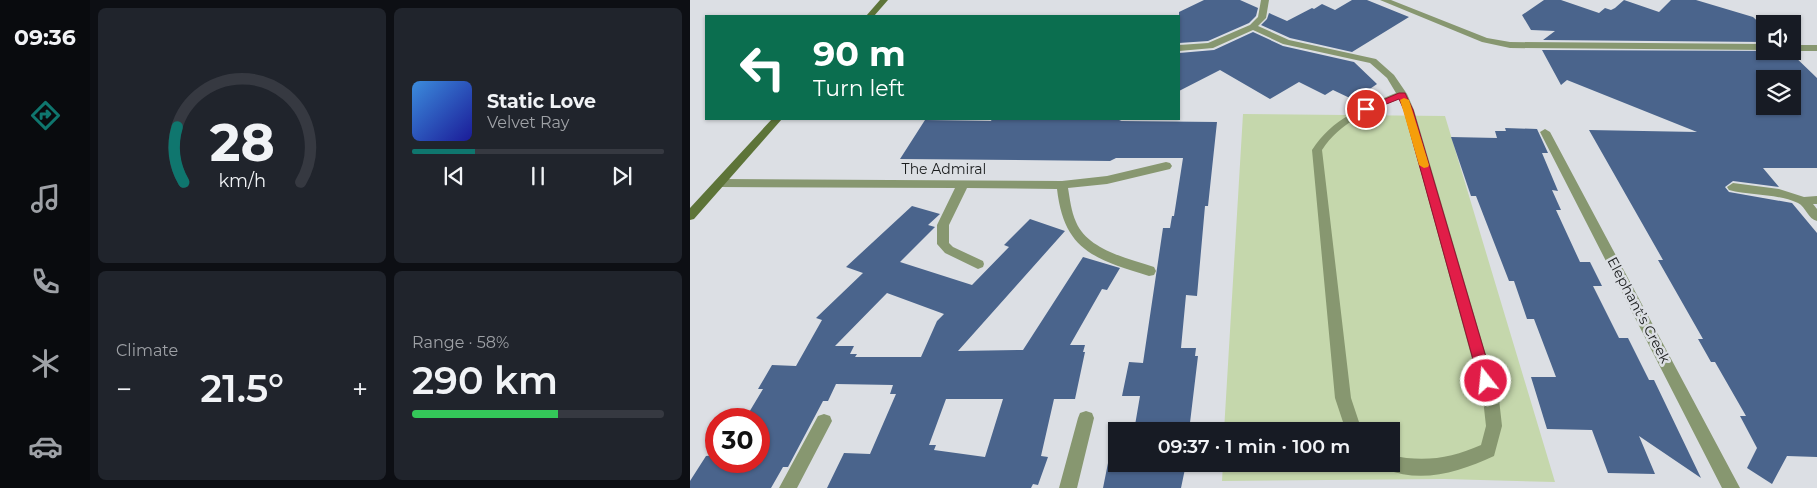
<!DOCTYPE html>
<meta charset="utf-8">
<style>
:root{--surface:#171b24;--page:#20242c;--text:#f1f3f6;--muted:#9ea1a6;--line:#363941;--accent:#0f766e}
body{margin:0;font-family:Montserrat,sans-serif;background:var(--page);color:var(--text);height:100vh;display:flex;flex-direction:column;font-size:19px;white-space:nowrap}
*{box-sizing:border-box;margin:0}
p{font-size:16px;color:var(--muted)}
.icon{flex:none;width:28px;height:28px;fill:none;stroke:currentColor;stroke-width:2;stroke-linecap:round;stroke-linejoin:round}
.map{position:relative;flex:1;overflow:hidden}
.drawer{display:flex;flex-direction:column;gap:8px;padding:8px;background:#0d0f14;width:600px}
.drawer>*{flex:none}
.hud{position:absolute;left:15px;top:15px;width:475px;height:105px;border-radius:0px;box-shadow:0 1px 4px #0004;background:#0b6e4f;color:#fff;overflow:hidden}
.buttons{position:absolute;left:1066px;top:15px;display:grid;gap:10px}
.buttons a{display:grid;place-items:center;width:45px;height:45px;border-radius:0px;background:var(--surface);box-shadow:0 1px 4px #0004;font-size:25px}
.speed{position:absolute;left:15px;top:408px;display:flex;gap:10px;font-size:25px;font-weight:700;text-align:center}
.speed>*{display:grid;place-content:center;width:65px;height:65px;border-radius:50%;background:var(--surface);box-shadow:0 1px 4px #0004;line-height:1}
.speed .limit{border:8px solid #d22;background:#fff;color:#111}
.pin{position:absolute;display:grid;place-items:center;width:42px;height:42px;color:#fff;margin:-21px;border:2px solid #fff;border-radius:50%;box-shadow:0 1px 5px #0007}
.me{position:absolute;width:55px;margin:-28px;rotate:344deg;stroke-linejoin:round;filter:drop-shadow(0 0 4px #0008)}
.turn{display:flex;align-items:center;gap:18px;height:105px;padding:0 25px;font-size:22px}
.turn .icon{width:65px;height:65px;stroke-width:2.5}
.turn b{display:block;font-size:35px;line-height:42px}
.big{font-size:38px;font-weight:600;line-height:1.1}
.drawer .widget{flex:1;display:flex;flex-direction:column;justify-content:center;gap:8px;min-width:0;padding:0 18px;border-radius:8px;background:var(--page)}
.drawer .dial{align-items:center;gap:0}
.dial svg{height:130px;overflow:visible;fill:none;stroke:var(--line);stroke-width:7;stroke-linecap:round;text-anchor:middle}
.dial text{fill:var(--text);stroke:none}
.song{display:flex;align-items:center;gap:15px}
.cover{width:60px;height:60px;border-radius:8px;background:linear-gradient(135deg,hsl(210 70% 55%),hsl(240 70% 35%))}
.played{height:5px;border-radius:2px;background:linear-gradient(90deg,var(--accent) 25%,var(--line) 25%)}
.keys{display:flex;justify-content:space-around;direction:ltr}
.heat{display:flex;justify-content:space-between;align-items:center;font-size:28px;direction:ltr}
.charge{height:8px;border-radius:4px;background:linear-gradient(90deg,#34c759 58%,var(--line) 0)}
.drawer .tiles{flex:1;display:grid;gap:8px;grid-template-columns:repeat(2,1fr)}
.trip{position:absolute;left:418px;top:422px;width:292px;height:50px;border-radius:0px;background:var(--surface);box-shadow:0 1px 4px #0004;font-weight:600;line-height:50px;text-align:center}
main{display:flex;flex:1;min-height:0}
.dock{display:flex;flex-direction:column;width:90px;justify-content:space-around;align-items:center;background:#090b0e;color:var(--muted)}
.dock .icon{width:35px;height:35px}
.dock .on{color:var(--accent)}
.dock b{font-size:22px;color:var(--text)}
.map>svg:first-child{display:block}
.green{fill:#c5d7ac}
.building{fill:#4a648c;fill-rule:evenodd}
.lines{fill:none;stroke-linecap:round;stroke-linejoin:round}
.street{fill:#879770;fill-rule:evenodd}
.secondary{fill:#5d7438;fill-rule:evenodd}
.route{fill:#e11d48;stroke:#92132f}
.slow{fill:#f59e0b}
.labels{text-anchor:middle;dominant-baseline:central;stroke-width:5;stroke-linejoin:round;paint-order:stroke}
.street-label{font-size:14px;fill:#1b1d1e;stroke:#dcdfe4}
</style>
<main>
<nav class="dock">
<b>09:36</b>
<svg class="icon on" aria-label="directions" viewBox="0 0 24 24"><path d="M12 3l9 9-9 9-9-9zM9 14v-3h6M13 9l2 2-2 2"/></svg>
<svg class="icon" aria-label="music" viewBox="0 0 24 24"><path d="M9 18V5l10-2v13"/><circle cx="6" cy="18" r="3"/><circle cx="16" cy="16" r="3"/></svg>
<svg class="icon" aria-label="phone" viewBox="0 0 24 24"><path d="M5 4h4l2 5-3 2q2 4 5 5l2-3 5 2v4C11 20 4 13 5 4z"/></svg>
<svg class="icon" aria-label="climate" viewBox="0 0 24 24"><path d="M12 3v18M4 7l16 10M4 17L20 7"/></svg>
<svg class="icon" aria-label="car" viewBox="0 0 24 24"><path d="M5 17H2v-5l4-1 3-4h7l3 4 3 1v5h-3M9 17h6M6 11h13"/><circle cx="7" cy="17" r="2"/><circle cx="17" cy="17" r="2"/></svg>
</nav>
<section class="drawer">
<div class="tiles">
<div class="widget dial"><svg viewBox="0 0 100 80">
<path d="M14 69A42 42 0 1 1 86 69"/>
<path d="M14 69A42 42 0 0 1 10 35" stroke="#0f766e"/>
<text x="50" y="56" font-size="32" font-weight="700">28</text>
<text x="50" y="72" font-size="11">km/h</text>
</svg></div>
<div class="widget">
<div class="song"><i class="cover"></i><div><b>Static Love</b><p>Velvet Ray</p></div></div>
<div class="played"></div>
<div class="keys"><svg class="icon" aria-label="previous" viewBox="0 0 24 24"><path d="M18 5L8 12l10 7zM5 5v14"/></svg><svg class="icon" aria-label="pause" viewBox="0 0 24 24"><path d="M8 5v14M16 5v14"/></svg><svg class="icon" aria-label="next" viewBox="0 0 24 24"><path d="M6 5l10 7-10 7zM19 5v14"/></svg></div>
</div>
<div class="widget"><p>Climate</p>
<div class="heat"><a>−</a><b class="big">21.5°</b><a>+</a></div>
</div>
<div class="widget"><p>Range · 58%</p><b class="big">290 km</b><div class="charge"></div></div>
</div>
</section>
<div class="map">
<svg width="1127" height="488" viewBox="0 0 1127 488">
<rect width="100%" height="100%" fill="#dcdfe4"/>
<path class="green" d="M553,114L755,116L865,482L754,479L532,481L533,464H701V431H534Z"/>
<path class="building" d="M514,0H550L568,8L566,16L559,23L518,41L489,43V12Z
M662,0H677L719,17L662,52L600,38L571,25L577,19L579,13L597,21L622,8L624,9L632,4L645,10Z
M854,0H871L909,13L915,8L921,10L925,8L934,0L969,12L981,0H1006L1063,17L1075,28V42L853,40L865,31L841,30L832,15Z
M563,32L593,46L664,62L687,84L664,100L643,90L635,95L609,82L580,99L530,70L489,91V53L524,50Z
M852,50L1099,51L1127,78V168H1073L1089,187L1043,181L1035,187L1039,192L1102,203L1127,233V457L1097,456L1082,484L1057,468L1067,448L1050,416H1056L1025,362H1021L1008,339H1013L968,260H973L899,130L1007,132L877,80L871,85ZM1075,79H1102V106H1075Z
M302,119H434L429,121L527,122L518,206H515L507,296L496,295L491,348H506L505,356H508L499,431H444L450,396H432L439,362L453,363L473,228H480L482,216H484L493,158H426L420,161L210,159L235,120L301,121Z
M815,128L847,129L858,153H852L868,191L862,190L871,210H866L890,262H900L912,286H903L929,338H938L959,380H964L1011,478L949,436L965,474L918,473L902,430L857,429L841,377H866L844,319H837L824,281H819L786,196H781L761,137L807,138L805,131H816Z
M222,206L250,214L238,225L245,227L210,262L282,285L319,247L314,245L340,219L375,231L268,351L333,350L393,257L430,268L417,290L412,289L380,345H395L393,352H395L385,399H364L351,456L358,457L348,485L343,484L341,488H137L154,453L180,454L206,394H200L203,385L146,384L138,401H133L98,467H93L81,488H0V481L16,456L26,455V461H69V419H55L73,389H68L82,365L106,366L132,320L126,318L173,273L156,267ZM197,293L254,314L247,321L231,357H165L167,354H160L164,346H145ZM256,399H313L295,457L244,450L246,445H239Z
M419,458H426V464H496L491,488H413Z"/>
<g class="lines">
<path class="street" d="M571,0H579L576,18L568,26L599,40L686,59L704,75L717,94L724,110L809,399L812,426L804,456C769,472 732,484 695,469L693,464H701V455C733,463 762,458 791,445L796,426L793,399L714,110L709,99C679,111 650,122 632,150L661,398L672,431H656L645,398L622,150C642,119 672,107 706,93L697,78L680,63L593,44L563,30L523,48L489,51V45L518,43L560,25L568,17Z
M690,0H701L797,38L820,42L1075,44V50L820,48L792,42Z
M1102,45H1127V51H1102Z
M855,129L860,132L1050,488H1032L850,132Z
M476,162L480,163L482,166L480,169L417,184L378,188C380,199 381,211 386,222C398,250 437,258 464,267L466,271L464,275L459,276C405,259 374,251 367,189L277,188L259,225V243L263,247L293,261L294,264L293,267L288,269L255,253L247,244V225L265,188L30,187L24,183L30,179L372,181L417,176Z
M1043,183L1089,189L1114,197L1127,196V204H1123L1127,209V221C1118,219 1116,207 1108,203C1086,193 1061,196 1039,190L1037,187Z
M396,411L402,413L404,418L387,488H369L388,418L390,413Z
M134,414L140,416L142,421L107,488H89L128,416Z"/>
<path class="secondary" d="M190,0H198L184,16H176Z
M82,119H92L4,219L0,220V208Z"/>
</g>
<path class="route" d="M709,93H715L723,110L803,381L801,385L796,387L791,385L789,381L714,110L709,99L679,111L672,109Z"/>
<path class="slow" d="M714,98L719,100L739,165L738,167L734,168L729,165L710,100Z"/>
<g class="labels">
<g class="street-label">
<text x="254" y="169">The Admiral</text>
<text transform="translate(949 310) rotate(62)">Elephant’s Creek</text>
</g>
</g>
</svg>
<div class="buttons">
<a><svg class="icon" aria-label="sound" viewBox="0 0 24 24"><path d="M4 9h4l5-4v14l-5-4H4zM17 9q2 3 0 6"/></svg></a>
<a><svg class="icon" aria-label="layers" viewBox="0 0 24 24"><path d="M12 4l9 5-9 5-9-5zM3 14l9 5 9-5"/></svg></a>
</div>
<div class="speed"><div class="limit">30</div></div>
<div class="pin" style="left:676px;top:109px;background:#d93025"><svg class="icon" aria-label="arrive" viewBox="0 0 24 24"><path d="M6 21V4h12l-3 4 3 4H6"/></svg></div>
<svg class="me" style="left:796px;top:381px" viewBox="-20 -20 40 40"><circle r="17" fill="#e11d48" stroke="#fff" stroke-width="3"/><path d="M0-11L8 9 0 5-8 9z" fill="#fff"/></svg>
<div class="trip">09:37 · 1 min · 100 m</div>
<div class="hud">
<div class="turn"><svg class="icon" aria-label="left" viewBox="0 0 24 24"><path d="M17 20v-9H6M10 6l-5 5 5 5"/></svg><div><b>90 m</b>Turn left</div></div>
</div>
</div>
</main>
